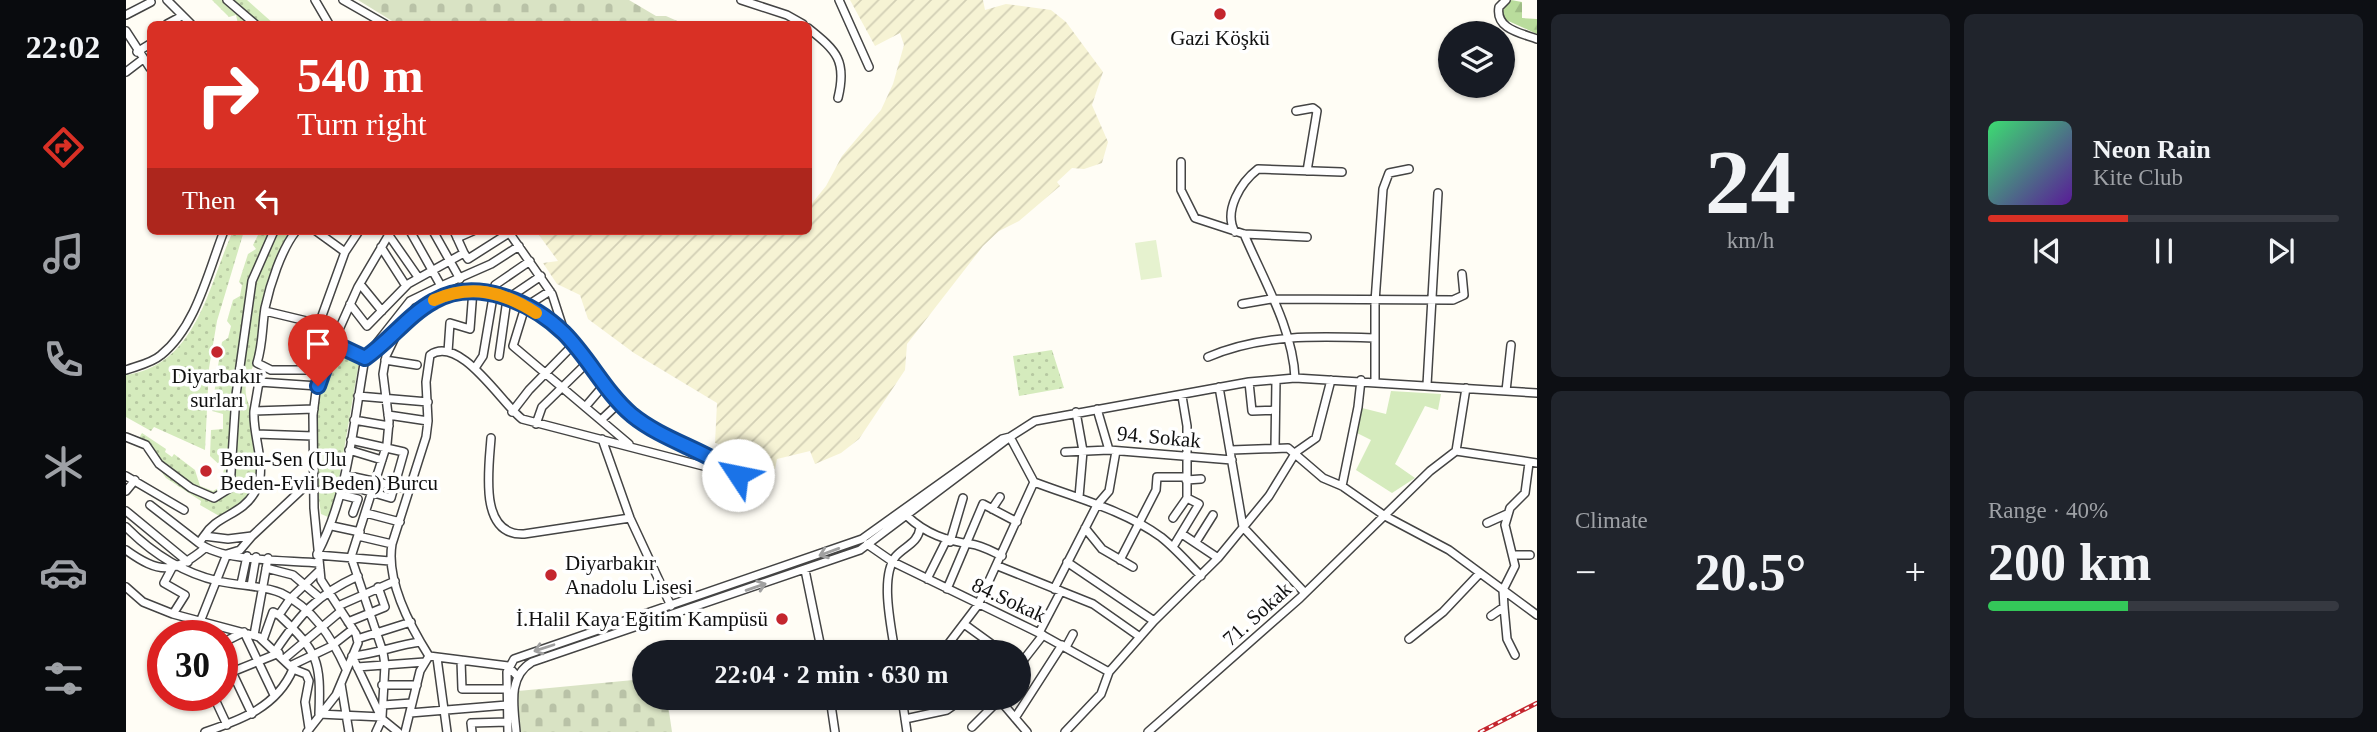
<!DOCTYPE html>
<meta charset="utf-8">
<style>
:root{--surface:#171b24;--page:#20242c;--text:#f1f3f6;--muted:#9ea1a6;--line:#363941;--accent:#d93025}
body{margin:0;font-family:Georgia,serif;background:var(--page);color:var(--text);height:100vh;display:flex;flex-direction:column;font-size:26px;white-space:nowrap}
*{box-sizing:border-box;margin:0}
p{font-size:23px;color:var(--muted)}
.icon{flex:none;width:38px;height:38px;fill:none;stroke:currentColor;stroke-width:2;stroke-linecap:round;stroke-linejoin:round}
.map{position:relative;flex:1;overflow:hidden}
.side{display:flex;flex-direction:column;gap:14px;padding:14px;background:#0d0f14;width:840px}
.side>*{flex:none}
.guide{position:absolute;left:21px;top:21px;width:665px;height:214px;border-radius:10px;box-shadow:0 2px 5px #0004;background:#d93025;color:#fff;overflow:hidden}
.fabs{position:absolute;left:1312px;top:21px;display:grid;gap:14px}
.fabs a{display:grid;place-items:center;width:77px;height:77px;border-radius:50%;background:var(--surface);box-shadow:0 2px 5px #0004;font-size:35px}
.speed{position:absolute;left:21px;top:620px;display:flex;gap:14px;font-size:35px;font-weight:700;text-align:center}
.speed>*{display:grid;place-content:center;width:91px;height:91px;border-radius:50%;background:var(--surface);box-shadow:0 2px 5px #0004;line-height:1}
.speed .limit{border:10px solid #d22;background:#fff;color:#111}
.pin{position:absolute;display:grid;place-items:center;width:60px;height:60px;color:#fff;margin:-72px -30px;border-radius:50% 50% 50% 0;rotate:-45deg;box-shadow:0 0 7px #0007}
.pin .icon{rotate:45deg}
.me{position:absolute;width:77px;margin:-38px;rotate:304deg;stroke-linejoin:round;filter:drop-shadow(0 0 5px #0008)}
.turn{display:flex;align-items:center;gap:24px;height:147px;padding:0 35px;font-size:32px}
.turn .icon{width:91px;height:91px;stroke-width:2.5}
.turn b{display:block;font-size:49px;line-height:60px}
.then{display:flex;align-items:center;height:66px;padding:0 35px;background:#0003;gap:14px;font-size:26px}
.big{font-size:52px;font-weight:700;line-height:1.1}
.side .card{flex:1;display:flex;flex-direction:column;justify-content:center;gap:10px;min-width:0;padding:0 24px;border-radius:10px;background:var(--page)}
.side .dial{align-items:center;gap:0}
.dial b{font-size:91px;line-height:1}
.song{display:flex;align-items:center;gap:21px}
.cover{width:84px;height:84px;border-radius:10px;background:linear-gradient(135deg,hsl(140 70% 55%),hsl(270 70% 35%))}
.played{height:7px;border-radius:4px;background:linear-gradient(90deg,var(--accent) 40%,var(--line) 40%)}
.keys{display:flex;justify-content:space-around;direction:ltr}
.heat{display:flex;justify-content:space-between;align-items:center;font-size:38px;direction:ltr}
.charge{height:10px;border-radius:5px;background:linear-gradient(90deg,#34c759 40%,var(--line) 0)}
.side .tiles{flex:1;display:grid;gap:14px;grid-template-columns:repeat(2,1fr)}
.trip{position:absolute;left:506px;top:640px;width:399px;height:70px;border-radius:35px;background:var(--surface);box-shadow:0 2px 5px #0004;font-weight:700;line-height:70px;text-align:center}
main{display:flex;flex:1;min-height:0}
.menu{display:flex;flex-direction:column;width:126px;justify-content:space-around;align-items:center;background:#090b0e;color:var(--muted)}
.menu .icon{width:49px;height:49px}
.menu .selected{color:var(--accent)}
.menu b{font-size:32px;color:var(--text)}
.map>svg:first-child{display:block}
.farmland{fill:url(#farmland-furrows)}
.grass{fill:url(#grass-dots)}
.forest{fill:url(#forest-firs)}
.cemetery{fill:url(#cemetery-stones)}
.garden{fill:#d5ebbd}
.pitch{fill:#e6f2cf}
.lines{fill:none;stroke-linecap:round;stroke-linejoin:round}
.minor-casing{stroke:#444;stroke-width:10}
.minor{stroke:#fff;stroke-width:7}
.rail-casing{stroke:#c4262e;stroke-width:4.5}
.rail{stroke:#fff;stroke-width:2;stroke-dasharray:5;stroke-linecap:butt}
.oneway{stroke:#a0a0a0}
.route-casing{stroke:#114b97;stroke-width:18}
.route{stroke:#1a73e8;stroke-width:12}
.slow{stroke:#f59e0b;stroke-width:12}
.poi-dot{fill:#c4262e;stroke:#fff;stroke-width:2.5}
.labels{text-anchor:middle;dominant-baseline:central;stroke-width:7;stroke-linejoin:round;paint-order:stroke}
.poi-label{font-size:21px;fill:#111;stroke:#fff}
.street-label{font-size:21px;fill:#111;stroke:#fff}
</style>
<main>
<nav class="menu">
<b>22:02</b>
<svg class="icon selected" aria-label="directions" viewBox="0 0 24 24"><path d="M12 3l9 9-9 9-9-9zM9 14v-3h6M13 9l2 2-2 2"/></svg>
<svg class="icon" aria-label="music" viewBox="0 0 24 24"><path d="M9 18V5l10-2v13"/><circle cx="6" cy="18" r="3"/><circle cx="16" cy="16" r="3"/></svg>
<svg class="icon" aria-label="phone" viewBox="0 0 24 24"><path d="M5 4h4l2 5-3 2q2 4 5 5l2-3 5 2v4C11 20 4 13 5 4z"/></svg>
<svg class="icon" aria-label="climate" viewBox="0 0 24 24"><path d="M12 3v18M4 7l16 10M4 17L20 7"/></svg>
<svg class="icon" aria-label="car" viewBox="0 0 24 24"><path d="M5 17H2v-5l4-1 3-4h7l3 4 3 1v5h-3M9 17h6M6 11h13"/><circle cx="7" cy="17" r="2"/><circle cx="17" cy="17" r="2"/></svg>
<svg class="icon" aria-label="filters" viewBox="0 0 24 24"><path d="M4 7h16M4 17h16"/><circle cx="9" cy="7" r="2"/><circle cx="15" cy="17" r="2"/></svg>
</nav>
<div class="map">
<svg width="1411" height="732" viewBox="0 0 1411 732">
<defs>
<pattern id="farmland-furrows" width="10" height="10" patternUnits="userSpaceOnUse" patternTransform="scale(1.75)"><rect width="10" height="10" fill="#f6f3d4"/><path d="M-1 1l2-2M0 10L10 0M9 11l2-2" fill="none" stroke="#d2cfb5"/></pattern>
<pattern id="grass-dots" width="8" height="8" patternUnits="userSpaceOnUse" patternTransform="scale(1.75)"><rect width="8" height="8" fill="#d5ebbd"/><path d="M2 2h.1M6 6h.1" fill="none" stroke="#b6c8a1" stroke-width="1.8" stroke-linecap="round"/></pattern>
<pattern id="forest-firs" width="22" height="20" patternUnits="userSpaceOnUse" patternTransform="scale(1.75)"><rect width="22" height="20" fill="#b9dc9c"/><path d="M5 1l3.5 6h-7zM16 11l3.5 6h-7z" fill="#9ebc85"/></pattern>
<pattern id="cemetery-stones" width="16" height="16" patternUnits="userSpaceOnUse" patternTransform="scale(1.75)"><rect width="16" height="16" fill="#d9e3c4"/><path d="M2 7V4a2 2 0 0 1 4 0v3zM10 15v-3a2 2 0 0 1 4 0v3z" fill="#b9c2a7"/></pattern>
</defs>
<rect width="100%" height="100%" fill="#fffdf5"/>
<path class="farmland" d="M724,0H857L859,10L880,4L925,10L940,22L977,72L966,105L982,142L976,163L958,169L946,168L931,182L934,186L893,221L873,231L857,246L781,344L779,370L733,439L715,453L689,464L684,451L651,459L649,469L619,470L618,451L589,443L591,403L508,353L462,319L454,295L431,284L417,263L432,261L410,231H682L683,207L700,186L716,156L755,110L767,84L778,45L774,33L749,46Z"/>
<path class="grass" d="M86,0H121L148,24H112L110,15L103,17Z
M107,231H118L91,321L83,368L79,450L28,427L25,431L0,417V375C71,365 82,286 107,231Z
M134,231H165C146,271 139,317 129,360C127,369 121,376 120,385C118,397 124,405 126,416C136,463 141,490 95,517L74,505L75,501L40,478L12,440L16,433L40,449L39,452L46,457L48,454L69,470L74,486L87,491L94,487L98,469L84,456L85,430L97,429V414L86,411L90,380L95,379L97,366H92L96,342L102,338L105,326L101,321L107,300L114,296L116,285L113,282L122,254L130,249L127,245Z
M926,350L938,388L893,396L887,356Z
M212,352L233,362L207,514L202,517L195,514C189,472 181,386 212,352Z"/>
<path class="forest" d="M1385,0L1396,2V18L1411,19V34L1378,19L1375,12Z"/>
<path class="cemetery" d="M232,0H503L530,16H540L558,24H271Z
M518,679V698H541L546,732H394L392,691Z"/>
<path class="garden" d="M1265,391L1315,394L1312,410L1299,406L1269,464L1289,478L1266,493L1230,470L1245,440L1231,433L1236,408L1260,414Z"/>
<path class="pitch" d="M1030,240L1036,277L1015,280L1009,243Z"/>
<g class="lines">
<g class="minor-casing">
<path id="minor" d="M41,0L65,24
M101,0L129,24
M189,0L203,24
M217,0L259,24
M615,0L661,15L677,24
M713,0L743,67
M1380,0L1373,7C1369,29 1395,33 1411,39
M0,15L25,2
M41,24L56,16
M682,28C711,51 721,61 712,98
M0,31L24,68
M11,52L24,44
M0,72L17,59
M1170,111L1187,108L1191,111L1181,171
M1055,162V190L1069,218L1118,234L1181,237
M170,231C155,250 144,285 139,308C136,327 137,344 131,363L145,370H198
M190,231L219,252L233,231
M284,231L315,286L365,264L393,246
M307,231L334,279
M382,231L426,294L439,334L478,385L507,415L547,440L593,460L611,475
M1109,232C1097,211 1115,182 1132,169L1216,172
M262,234L292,277
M1118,234C1137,279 1167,329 1169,378
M331,238L347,231
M255,247L280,286
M338,253L342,259L383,233
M234,284L256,311
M424,291L399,307L387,346L503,444
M224,304L241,326L282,284L338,253L328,231
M1116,304L1145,299L1327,300L1338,295L1336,274
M139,311L193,324L219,252
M207,343L239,358L284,301L315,286
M322,352L324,323L344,329L347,290
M373,356L381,299L415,276
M1082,357C1135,334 1192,336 1248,338
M259,360L291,365
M349,368L357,356L369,285L404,261
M0,370C11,366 26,363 35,355C70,327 82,272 98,231
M1249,381V302L1257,189L1263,173L1283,169
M1123,382L1126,411L1149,410
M1301,385L1312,193
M1093,387L1117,527L1179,593
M1380,391L1385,345
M232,396L302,402
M460,406L478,385
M971,409L983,450
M128,411L133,382L192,386
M386,412L403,390L447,345
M950,412L957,451L953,497
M262,415L302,421
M228,420L263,426
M475,420L494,402
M410,424L416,407L461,363
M130,434L187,436
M0,437L20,445L33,464L65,488L88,498L104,488L110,395L126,281L148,231
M884,437L908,482C950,498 998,510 1035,537C1049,548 1062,563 1075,576
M365,438C363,468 352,536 398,534L504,518
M476,439L504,518L545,606
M1149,448L1150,380
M223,450L256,460
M1105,450L1162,448L1197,478L1216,486L1259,516L1323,550L1411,615
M1330,451L1411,463
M939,452L983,450L1106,460
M219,475L283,489
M0,476L58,510
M188,478L126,536L102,539L78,536L73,543C96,562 163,560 193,563
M1060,480L1075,479
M218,484L265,498L278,452L225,440
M1216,486L1232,407L1235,380
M0,491L9,480
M216,495L232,499L227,513
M24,505L73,543
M866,509L874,497
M0,511L62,562
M240,513L274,522
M781,516C800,534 821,541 845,544C855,545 867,552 876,556
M1047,518L1061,498V426L1056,396
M1361,523L1381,514
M206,526L234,532
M0,527C25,552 57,573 92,581C112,586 136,585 155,593C187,608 206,638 220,669
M959,528L976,549L1007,567
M1056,534L1092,558
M78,536C88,520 103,517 117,506C150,479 126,444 128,411L188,409
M232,536L266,544
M824,542L837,498
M1070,542L1087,515
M741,544L767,562L913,633L983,672
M1047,547L1073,504L1061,498
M0,550C33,574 48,574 79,548
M191,554C223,493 227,425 239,358C260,344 276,324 296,308C344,272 398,301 439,334
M191,555L264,561
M1388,555H1404
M994,560L1030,490L1031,477H1060
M941,562L1028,621
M872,566L967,604L1014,637
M46,568L38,583L59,595L47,614
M140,568L167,575L194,598
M679,570L696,653
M801,579L821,539
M115,584L121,556
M125,586L130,557
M0,587L17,602L47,614L133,637L167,669C151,707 115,720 79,732
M821,589L857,504L891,522
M928,589L971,505L983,491L990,451
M212,606L269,581
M153,615C192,652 195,660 193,714L256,717L259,665L257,652L225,557L261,444L263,422L257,374L260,356L272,331
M1365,616L1378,607
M74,622L101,554L114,550L126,536
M222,622L259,607L252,587
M838,624L878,653
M913,633L935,591
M128,635L142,558
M231,639L285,622
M1283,639L1317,612L1354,573
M137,640L147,612L153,615L164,599L194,570
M96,643L118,632L148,695
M940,647L947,634
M150,650C175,613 191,595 232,576
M96,651L126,714
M769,653C766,629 753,577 770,556C779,546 792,543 794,528
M786,653L820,647L852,605L908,482
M1389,655L1381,639L1378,607L1377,590L1389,566L1379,525L1384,508L1399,493L1403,463
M311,658L321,732
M158,659L215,611
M335,660L336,689H380
M164,666L204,647L227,629
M231,667L299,662
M892,667L917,635
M167,669L180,674L183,681L179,702L183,728
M96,676L153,653
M391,676L382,666L303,656C284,626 260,580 266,544L300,437L302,421L300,382L304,355C334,334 376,404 396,419L612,475
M215,684L223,732
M256,685H291
M87,695L101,725
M704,698L709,732
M776,698L781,732
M872,698L901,732
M257,705L286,703
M284,713L381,705
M889,718L936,645
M779,719L821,710L838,698
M846,727L873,700
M181,732L210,695L232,643L230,634L195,580L188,508L187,415L190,391L207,343L232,287L265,231
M250,732L256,719
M272,732L256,719L226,656C250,654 270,645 294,642
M279,732L294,671L303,656
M346,732L345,723L382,722
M382,732L381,672L388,659L736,539L876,439L884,437L909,421L1123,382L1169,378L1411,393
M390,732C388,707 381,677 406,662L734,550L884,437
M939,732L975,694L983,672L1028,621L1092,558L1143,496L1170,452L1190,438L1205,380
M1022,732L1174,598L1304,471L1330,451L1340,388"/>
</g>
<use href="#minor" class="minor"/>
<g class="rail-casing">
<path id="rail" d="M1354,732L1411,703"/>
</g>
<use href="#rail" class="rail"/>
</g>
<defs><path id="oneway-shaft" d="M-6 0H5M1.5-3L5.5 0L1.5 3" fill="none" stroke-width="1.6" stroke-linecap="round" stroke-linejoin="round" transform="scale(1.75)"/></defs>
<g class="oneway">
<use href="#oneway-shaft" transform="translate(703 552) rotate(160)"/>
<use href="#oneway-shaft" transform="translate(630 587) rotate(-19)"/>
<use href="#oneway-shaft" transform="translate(418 648) rotate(162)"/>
</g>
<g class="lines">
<g class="route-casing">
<path id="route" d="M192,386L207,343L239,358C264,341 282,315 308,301C350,277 406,302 438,333C463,358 479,392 506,415C538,441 580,450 612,475"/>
</g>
<use href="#route" class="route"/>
<path class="slow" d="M308,300C345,284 376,291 410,313"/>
</g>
<g class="poi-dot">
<circle cx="1094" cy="14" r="7"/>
<circle cx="91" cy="352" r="7"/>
<circle cx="80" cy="471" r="7"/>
<circle cx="425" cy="575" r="7"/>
<circle cx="656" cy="619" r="7"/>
</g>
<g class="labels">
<g class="poi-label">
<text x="1094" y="38">Gazi Köşkü</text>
<text x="91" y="376">Diyarbakır<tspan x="91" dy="24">surları</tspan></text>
<text x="94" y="459" text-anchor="start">Benu-Sen (Ulu<tspan x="94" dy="24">Beden-Evli Beden) Burcu</tspan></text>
<text x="439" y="563" text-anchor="start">Diyarbakır<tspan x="439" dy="24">Anadolu Lisesi</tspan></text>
<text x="642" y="619" text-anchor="end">İ.Halil Kaya Eğitim Kampüsü</text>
</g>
<g class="street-label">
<text transform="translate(1033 437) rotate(5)">94. Sokak</text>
<text transform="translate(883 600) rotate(25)">84.Sokak</text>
<text transform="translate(1131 614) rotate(-42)">71. Sokak</text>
</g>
</g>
</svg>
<div class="fabs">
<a><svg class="icon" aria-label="layers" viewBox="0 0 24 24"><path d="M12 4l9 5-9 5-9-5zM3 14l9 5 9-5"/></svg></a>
</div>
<div class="speed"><div class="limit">30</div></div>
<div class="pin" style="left:192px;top:386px;background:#d93025"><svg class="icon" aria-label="arrive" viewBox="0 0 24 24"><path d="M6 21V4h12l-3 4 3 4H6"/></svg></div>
<svg class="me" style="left:612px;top:475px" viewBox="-20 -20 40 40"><circle r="19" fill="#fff"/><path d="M0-13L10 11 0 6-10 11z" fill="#1a73e8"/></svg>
<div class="trip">22:04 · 2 min · 630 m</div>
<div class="guide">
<div class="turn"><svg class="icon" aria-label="right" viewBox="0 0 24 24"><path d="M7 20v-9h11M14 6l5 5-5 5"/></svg><div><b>540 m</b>Turn right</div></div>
<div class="then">Then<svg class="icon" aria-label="left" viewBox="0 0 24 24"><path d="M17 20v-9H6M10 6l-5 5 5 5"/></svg></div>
</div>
</div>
<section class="side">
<div class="tiles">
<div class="card dial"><b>24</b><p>km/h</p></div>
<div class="card">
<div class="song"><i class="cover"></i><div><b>Neon Rain</b><p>Kite Club</p></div></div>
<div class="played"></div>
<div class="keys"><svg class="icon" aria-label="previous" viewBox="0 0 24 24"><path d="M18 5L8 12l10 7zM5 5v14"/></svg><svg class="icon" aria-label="pause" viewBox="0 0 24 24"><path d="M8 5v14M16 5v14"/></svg><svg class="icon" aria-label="next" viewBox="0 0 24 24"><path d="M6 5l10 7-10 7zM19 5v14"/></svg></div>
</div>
<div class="card"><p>Climate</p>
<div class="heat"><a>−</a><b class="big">20.5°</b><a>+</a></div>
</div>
<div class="card"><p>Range · 40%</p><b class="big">200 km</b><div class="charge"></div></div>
</div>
</section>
</main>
